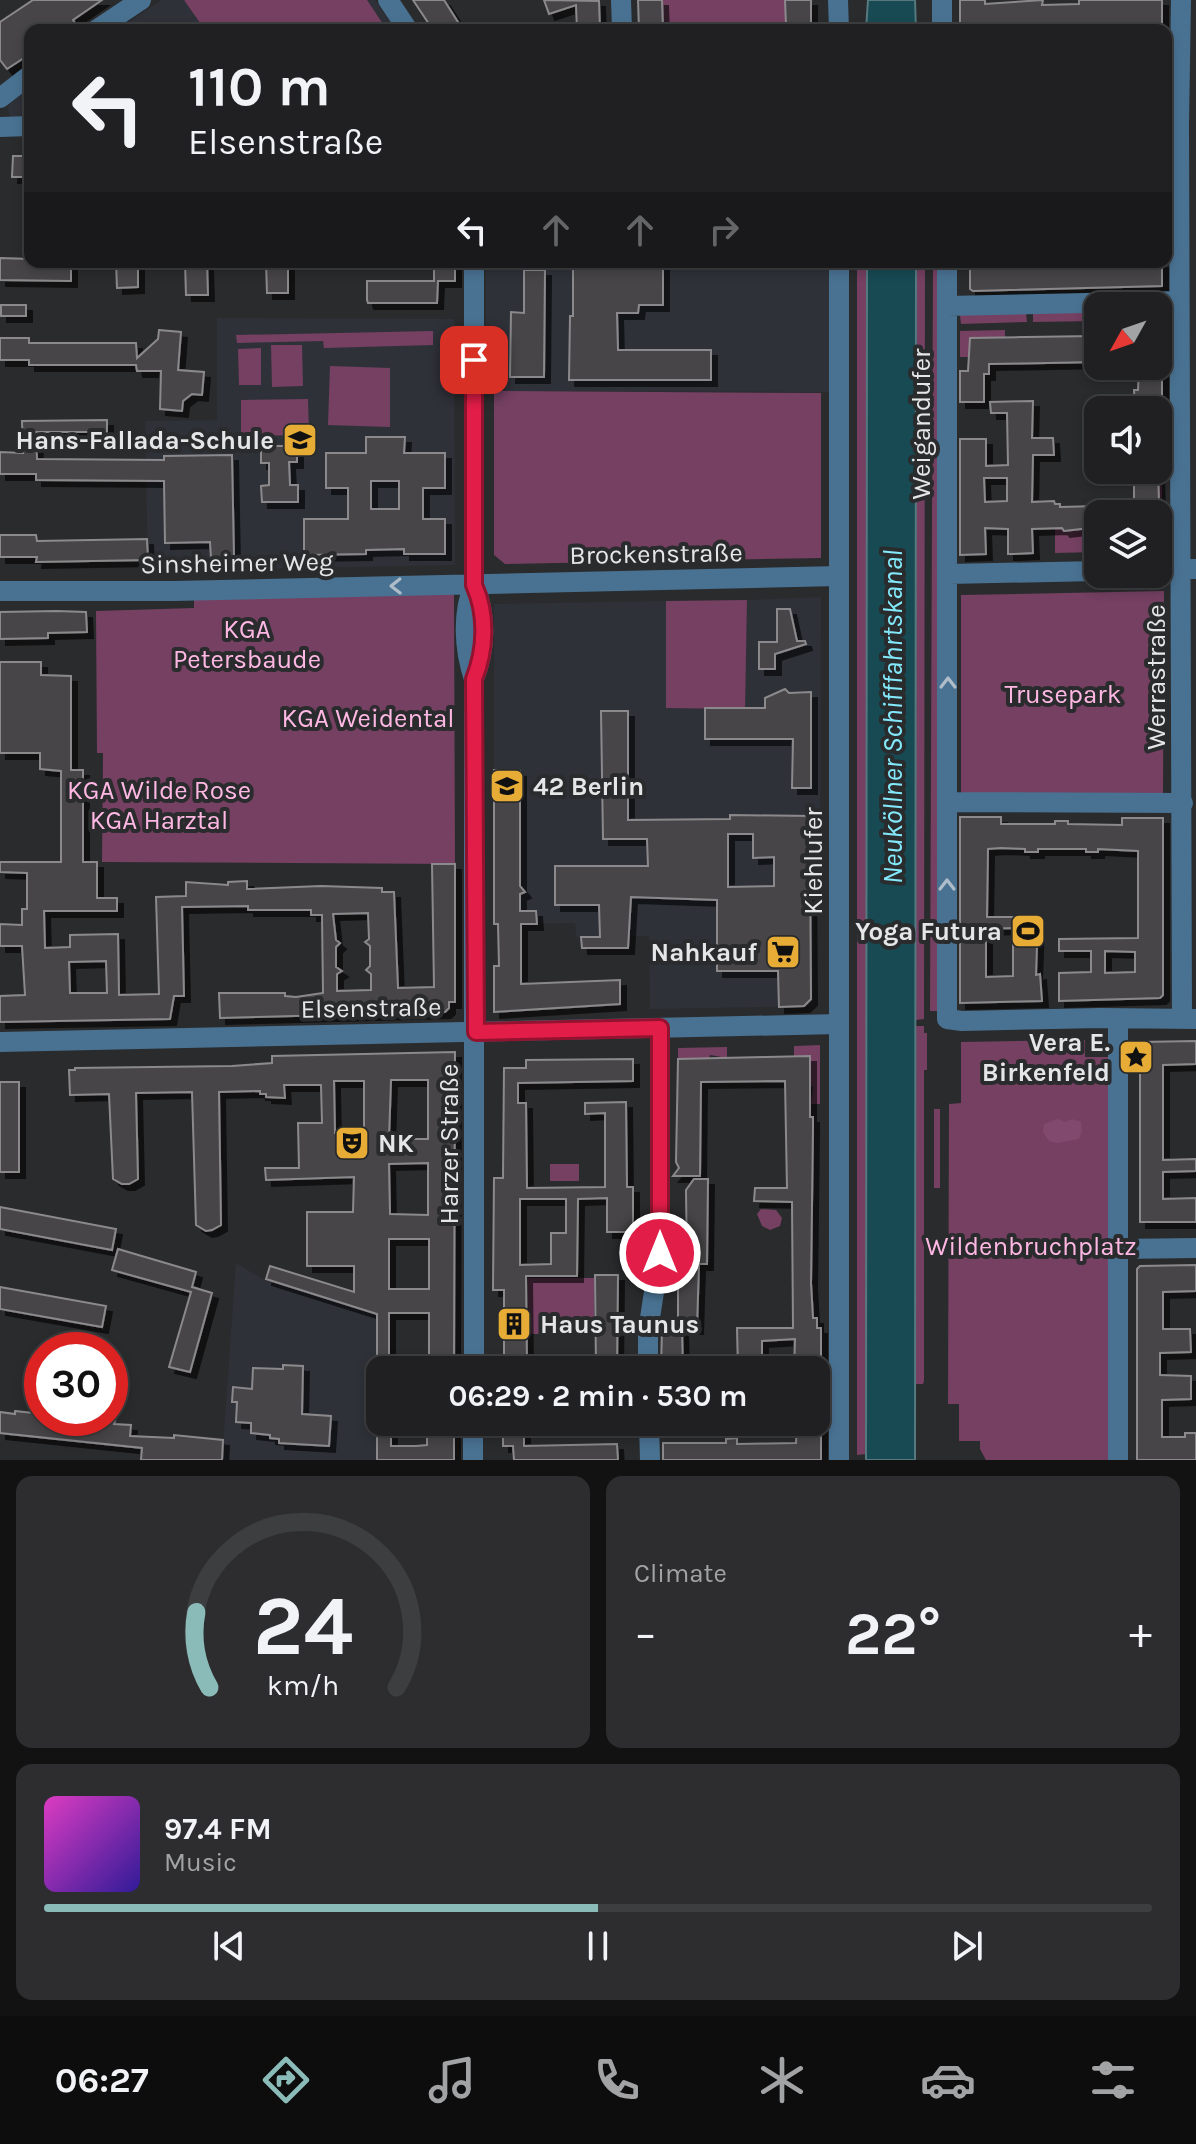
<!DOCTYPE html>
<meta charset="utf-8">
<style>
:root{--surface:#202022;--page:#2d2d2f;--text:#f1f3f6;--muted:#a2a3a5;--line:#3d3e40;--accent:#8bbbb9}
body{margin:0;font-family:Karla,sans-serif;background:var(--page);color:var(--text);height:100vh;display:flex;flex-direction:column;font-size:30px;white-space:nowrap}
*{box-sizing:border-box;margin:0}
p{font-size:26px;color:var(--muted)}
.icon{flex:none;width:44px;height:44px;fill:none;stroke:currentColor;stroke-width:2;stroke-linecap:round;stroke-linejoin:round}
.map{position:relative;height:1460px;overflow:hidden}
.panel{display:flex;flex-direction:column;gap:16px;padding:16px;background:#121213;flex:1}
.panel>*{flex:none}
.banner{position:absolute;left:24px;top:24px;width:1148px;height:244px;border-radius:16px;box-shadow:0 4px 12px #0003,0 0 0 2px var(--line);background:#202022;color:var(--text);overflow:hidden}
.needle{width:52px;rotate:230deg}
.tools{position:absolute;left:1084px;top:292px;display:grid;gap:16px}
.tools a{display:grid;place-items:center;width:88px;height:88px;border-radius:16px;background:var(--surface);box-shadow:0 4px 12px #0003,0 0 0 2px var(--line);font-size:40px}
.speed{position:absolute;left:24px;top:1332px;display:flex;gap:16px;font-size:40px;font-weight:700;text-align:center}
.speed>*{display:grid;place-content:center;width:104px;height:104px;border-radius:50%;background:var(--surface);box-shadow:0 4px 12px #0003,0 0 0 2px var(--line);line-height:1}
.speed .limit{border:12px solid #d22;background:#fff;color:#111}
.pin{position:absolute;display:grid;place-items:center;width:68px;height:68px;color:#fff;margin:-34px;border-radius:16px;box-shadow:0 4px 12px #0006}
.me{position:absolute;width:88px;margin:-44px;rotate:0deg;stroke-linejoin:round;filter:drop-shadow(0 0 6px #0008)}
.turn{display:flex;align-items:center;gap:28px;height:168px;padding:0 32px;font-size:36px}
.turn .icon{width:104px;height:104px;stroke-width:2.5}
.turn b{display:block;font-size:56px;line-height:68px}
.lanes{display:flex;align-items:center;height:76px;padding:0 32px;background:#0003;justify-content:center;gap:40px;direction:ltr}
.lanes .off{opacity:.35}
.big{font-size:60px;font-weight:700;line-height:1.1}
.panel .tile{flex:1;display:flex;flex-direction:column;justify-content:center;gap:12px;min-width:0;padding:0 28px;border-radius:16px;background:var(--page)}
.panel .dial{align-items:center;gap:0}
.dial svg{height:208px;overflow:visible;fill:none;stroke:var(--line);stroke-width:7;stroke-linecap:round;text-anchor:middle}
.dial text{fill:var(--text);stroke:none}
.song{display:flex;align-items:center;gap:24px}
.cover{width:96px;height:96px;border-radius:12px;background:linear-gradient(135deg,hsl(310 70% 55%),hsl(250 70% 35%))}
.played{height:8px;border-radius:4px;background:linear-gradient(90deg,var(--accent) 50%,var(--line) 50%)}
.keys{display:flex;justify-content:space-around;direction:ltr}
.heat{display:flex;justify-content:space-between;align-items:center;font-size:44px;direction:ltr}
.panel .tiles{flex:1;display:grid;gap:16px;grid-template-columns:1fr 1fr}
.tile:last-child{grid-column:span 2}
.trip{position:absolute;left:366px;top:1356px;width:464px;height:80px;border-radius:16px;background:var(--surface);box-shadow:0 4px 12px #0003,0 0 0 2px var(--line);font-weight:700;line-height:80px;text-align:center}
.tabs{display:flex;height:128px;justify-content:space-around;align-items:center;background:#0d0d0e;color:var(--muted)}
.tabs .icon{width:56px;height:56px}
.tabs .selected{color:var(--accent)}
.tabs b{font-size:36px;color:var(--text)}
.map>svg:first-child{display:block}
.built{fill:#2f3139}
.green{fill:#754062}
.forest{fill:#82496e}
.water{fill:#174a53;stroke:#55797f;stroke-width:2}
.building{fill:#464547;stroke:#8b898c;stroke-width:2;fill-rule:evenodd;filter:url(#shadow)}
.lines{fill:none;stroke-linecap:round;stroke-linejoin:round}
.minor{stroke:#497292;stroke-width:20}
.oneway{stroke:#aebdc9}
.route-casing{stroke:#92132f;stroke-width:20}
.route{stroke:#e11d48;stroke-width:14}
.labels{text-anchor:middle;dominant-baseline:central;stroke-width:8;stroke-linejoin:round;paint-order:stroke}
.street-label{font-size:26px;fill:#e5e6e7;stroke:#2a2b2d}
.poi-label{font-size:26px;font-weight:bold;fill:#e5e6e7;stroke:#2a2b2d;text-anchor:end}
.park-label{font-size:26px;fill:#ffb8e3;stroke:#2a2b2d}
.water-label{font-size:28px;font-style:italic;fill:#83e8fa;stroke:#2a2b2d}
</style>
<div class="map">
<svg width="1196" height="1460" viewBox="0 0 1196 1460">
<defs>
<filter id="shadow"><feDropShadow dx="6" dy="6" stdDeviation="0" flood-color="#0009"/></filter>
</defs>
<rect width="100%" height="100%" fill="#2a2b2d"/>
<path class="built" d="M162,0H375L395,30H117Z
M30,89V116H23L19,120L11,118L8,111L9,104Z
M486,262H829V392L486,391Z
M217,318L454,319L455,565L148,571L145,421L217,420Z
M821,597L820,900L814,901V1006L650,1009L649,936L576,937L575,923L494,924V604L666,601V707L744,709L747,600Z
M236,1263L266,1281L377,1314V1460H222Z"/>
<path class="green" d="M184,0H367L387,30H205Z
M660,0H785L786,25L796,26V30H663L659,8H663V1Z
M857,262H867L866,1454L857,1455Z
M916,262H925L924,1019L916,1020Z
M933,262H940V1011H930Z
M1096,311L1097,321L1033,322V313Z
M1026,313L1027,322L961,324L960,315Z
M1005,330V339L979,337L970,357H960V331Z
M433,331V345L324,348L323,341L237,343L236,335Z
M271,345H302L303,386L272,387Z
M261,348V385H239L238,349Z
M330,366L390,368V427L328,425Z
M494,391L821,393V558L505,564L494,555Z
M1162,398V517H1158V514H1135H1155V504H1159L1158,408L1155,407V399Z
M308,399L309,435L241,436V400Z
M1098,527V552L1055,553V528Z
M454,591L455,864L102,862L103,753H97L96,611L194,608V595Z
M1164,591L1163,795L961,794V595Z
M747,600L745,709L666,708V601Z
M916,1026H924V1033H927V1070H924V1381L923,1384H915Z
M1085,1040V1057H1115L1114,1460H986L980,1449V1441H959V1404H948L949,1104L961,1103V1042Z
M820,1045V1104H811L813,1087L811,1086L810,1056H794V1046Z
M727,1047V1058L710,1055L709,1058L678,1059V1048Z
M934,1109H940V1188H934Z
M550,1164H579V1181H550Z
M761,1209L776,1210L782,1218L780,1226L770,1230L762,1226L757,1214Z
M528,1278H594V1334H528Z"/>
<path class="forest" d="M1058,1119L1065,1122L1072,1119L1081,1122L1082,1131L1079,1139L1057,1143L1049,1141L1043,1132L1044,1124Z"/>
<path class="water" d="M868,0H915L916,30H866Z
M867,262H916L915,1460H866Z"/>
<path class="building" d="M33,0H102L73,20L75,23L65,30H30V54L7,69L0,60V22Z
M413,0H444L463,30H433Z
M544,0L599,1L600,30H577L576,5L549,14Z
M638,0H662L663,30H639Z
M785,0H811V30H796V26L786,25Z
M960,0H985V4L1043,0L1042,5L1079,4V0H1162V30L1101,26H1075V30L1024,27L960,30Z
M13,156H30V177H12Z
M0,258L30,259V262H71V281L0,280Z
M116,262H138V287L117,288Z
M185,262H207L208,295H186Z
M266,262H288V293H267Z
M434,262H455V281H438L437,303H368L367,300V281H434Z
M573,262H663V305H639L638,313H617L618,350H711V380H569L570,316H573Z
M970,262H991V266L1162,262V286L973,291L970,289Z
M524,270H545L544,377H510L511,312L524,313Z
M1,305H26V316H1Z
M159,330L181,332L178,370L204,372L202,395L192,394L183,401L182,411L160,409L161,371H137L136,365H29V360H0V338H29V343H136L137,358L158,339Z
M1094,336L1098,338V362L989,364V374H984V402H960V371H968L970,338Z
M1143,366H1162V398L1158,399V410H1135L1134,390H1138L1139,369L1143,368Z
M1033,401L1032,438H1053L1054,455H1033L1032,502L1054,501L1055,504H1060V507L1098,506V527L1064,531L1062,528L1032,529L1033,553L1014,554H1008V529L985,528L986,554L960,555V439H986V466L1008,465L1007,413H991L990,402ZM984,478H1007V501L985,502Z
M107,420V432H36L37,459L164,460V456L232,455L234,558H211L210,542L165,543L164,481L36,480V474H0V452L23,453L22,421Z
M366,437H405L404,453H445V488H423V519H445V554H404V549L366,550V554L304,555V519H348V488H326V453H366ZM371,481H399V509H371Z
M261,446H297V462H289L290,485H298V502H262L261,486L269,485V463H261Z
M1134,470H1158L1159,504H1155L1156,514H1134Z
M0,535H36L37,541L147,539L148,560L36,562L37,557H0Z
M777,609H790L797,641H805L806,644L775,654V669H759V642H777Z
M57,611L86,612L87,632L48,633V638L0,639V612Z
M0,662H41V675L71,676V770H83V862H97V898H117V911H44L45,948L70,947V935L118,934L119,995L159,994L156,897L186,896V882L228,885V882L247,881V889L321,886L382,888V892H394L398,988L434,987L432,864H455V1002H449V1008L445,1012L220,1018L219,993H285V996L296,997L323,993L322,915H311V910H248V906L182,907L184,996H174L170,1019L0,1022V996L25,995L22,946H0V924L22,925V909H27V873L0,872V862H61V771L40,769V753H0ZM368,913L369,939L365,942L370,946V966L366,970L371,974V990L337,991V974L342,971L336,967V947L340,943L336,940L333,914ZM106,961L107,993H70L69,962Z
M785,689L789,693L811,692V788H792L793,739H705V708H765V698Z
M601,711H628V820L730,819V815L813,816V857H810L811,999L804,1006L779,1007L778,971H717V900L631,897L628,948H582L581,937H600L599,905H555V866H648L647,839H603ZM728,834H753V858L774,857V886L728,887Z
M494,770L520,771V886L525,892L520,894V911H536L537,924H521V984L620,980V1004L494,1012V966H499L498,924H494Z
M960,817H1001V824H1055V821H1068V824L1122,825V818H1163V995L1160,998L1059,1001V973L1091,972V951H1059V939L1138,938V851L1098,849V852H1086V849H1038V852H1025V849L1001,848L988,849L987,917H1038L1036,975L1040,974L1042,1001L960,1003ZM1013,928V976L986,977V929ZM1105,951L1135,952V972L1105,973Z
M1196,1041V1064L1163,1065V1160L1196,1159V1171L1163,1172V1199L1196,1198V1222H1140V1042Z
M455,1052L454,1370H429V1313H389V1370H377V1314L266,1279L270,1266L354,1292V1266H307V1212H353L354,1177L266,1180L265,1168H299L298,1123H322L321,1085H284L285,1098L266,1097V1094H260V1091L219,1092L221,1225L212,1230L206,1231L196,1225L192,1092L136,1093L138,1179L129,1184H122L113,1179L109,1094L70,1095L69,1070H75V1068L232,1066L272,1063V1056ZM391,1080H428V1139H389ZM334,1081H364V1133H335ZM428,1163V1215L390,1214L389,1164ZM389,1239H429V1289H389Z
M810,1056V1117H813V1127L811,1283L813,1318H817V1328H821V1370H794L795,1339L762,1341V1370H738L737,1328H793L792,1202L754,1201L755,1188H787L785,1081L701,1082L700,1176H673L679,1168L676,1162L678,1059Z
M633,1059V1081L518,1083V1103H526L527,1188L605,1187V1113L585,1114V1103L626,1102L627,1187H633V1232H607V1198L578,1199L577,1276H526L527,1365L525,1370H504V1290H493L494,1178H503L504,1068H526V1060ZM520,1199H566V1233H551V1264L520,1265Z
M0,1082H19V1172H0Z
M694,1179H708L707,1264H699L697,1328H678V1264H687L686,1190Z
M0,1207L116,1229L112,1250L0,1229Z
M118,1249L196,1272L192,1287L212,1293L190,1372L169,1367L191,1292L112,1270Z
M1196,1265V1291L1163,1292V1329H1190L1191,1352L1160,1353V1375L1191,1376V1399L1162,1400V1437H1185V1433H1196V1460H1137V1269L1140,1266Z
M595,1275H618L617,1370H596Z
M0,1287L106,1306L102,1327L0,1309Z
M662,1328H682L683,1370H661Z
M283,1365L303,1366L302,1414L331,1416L329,1446L279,1443V1439L270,1438V1435L251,1433V1423L236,1422L237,1402H232L233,1387L252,1389L253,1368L283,1369Z
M15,1411L42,1414V1418L115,1421L114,1424L131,1425L130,1436L174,1438V1435L223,1440L222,1460H141L142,1448L0,1433V1412L15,1414Z
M377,1422H391V1446H416L427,1445V1422H454V1460H377Z
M503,1422H524V1446L617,1444L618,1460H514L513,1446H503Z
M797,1422H821V1460H663V1443H726V1439L737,1438V1444L796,1443Z"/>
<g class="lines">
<path class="minor" d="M388,0L408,30
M621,0L622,30
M838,0L839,30
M1181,0L1179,124L1182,1019
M96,30L141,0
M942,30V0
M0,98L30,75
M0,127L30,126
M474,262V585C487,614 486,649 474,679
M947,262V1019L962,1021L1100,1018L1196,1019
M947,306L1179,301
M1158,570L1196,569
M948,574L1098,571
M0,591H173L839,576
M948,802L1183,803
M0,1042L839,1024
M1118,1249L1196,1248
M474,1370V679C464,649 462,613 474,585
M648,1370V1331L660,1253V1028
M649,1422L650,1460
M473,1460V1422
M839,1460V262
M1118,1460V1018"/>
</g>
<defs><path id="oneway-chevron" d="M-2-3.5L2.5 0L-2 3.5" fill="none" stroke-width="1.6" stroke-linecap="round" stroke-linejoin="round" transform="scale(2)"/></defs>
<g class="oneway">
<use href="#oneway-chevron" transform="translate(396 586) rotate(179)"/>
<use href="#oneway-chevron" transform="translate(948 683) rotate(-90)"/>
<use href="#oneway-chevron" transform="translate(947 885) rotate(-90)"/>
</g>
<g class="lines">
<g class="route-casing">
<path id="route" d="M474,360V585C487,614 486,649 474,679L476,1032L660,1028V1253"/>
</g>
<use href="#route" class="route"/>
</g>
<defs>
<g id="school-square" transform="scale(1.8)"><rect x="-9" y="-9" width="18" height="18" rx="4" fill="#e6ac36" stroke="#2a2b2d"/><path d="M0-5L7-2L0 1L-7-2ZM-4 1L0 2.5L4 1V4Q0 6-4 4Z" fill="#111"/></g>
<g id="university-square" transform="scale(1.8)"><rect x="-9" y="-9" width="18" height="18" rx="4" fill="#e6ac36" stroke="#2a2b2d"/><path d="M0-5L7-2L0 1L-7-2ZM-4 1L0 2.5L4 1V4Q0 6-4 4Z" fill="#111"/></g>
<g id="stadium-square" transform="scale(1.8)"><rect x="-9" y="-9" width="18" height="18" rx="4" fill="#e6ac36" stroke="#2a2b2d"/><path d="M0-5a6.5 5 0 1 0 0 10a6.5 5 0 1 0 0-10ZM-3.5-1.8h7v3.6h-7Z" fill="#111"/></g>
<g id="supermarket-square" transform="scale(1.8)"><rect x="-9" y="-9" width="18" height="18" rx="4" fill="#e6ac36" stroke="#2a2b2d"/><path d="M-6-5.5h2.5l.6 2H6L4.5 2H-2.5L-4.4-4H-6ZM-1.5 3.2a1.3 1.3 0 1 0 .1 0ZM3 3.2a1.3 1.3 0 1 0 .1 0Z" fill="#111"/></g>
<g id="sight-square" transform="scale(1.8)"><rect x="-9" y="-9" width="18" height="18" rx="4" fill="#e6ac36" stroke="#2a2b2d"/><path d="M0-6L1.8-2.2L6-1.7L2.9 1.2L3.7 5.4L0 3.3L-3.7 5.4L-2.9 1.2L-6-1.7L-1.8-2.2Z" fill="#111"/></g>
<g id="theatre-square" transform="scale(1.8)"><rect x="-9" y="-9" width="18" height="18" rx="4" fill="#e6ac36" stroke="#2a2b2d"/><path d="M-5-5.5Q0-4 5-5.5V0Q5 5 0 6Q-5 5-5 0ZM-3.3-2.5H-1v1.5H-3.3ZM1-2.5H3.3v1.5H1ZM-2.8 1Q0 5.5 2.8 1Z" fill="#111"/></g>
<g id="building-square" transform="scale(1.8)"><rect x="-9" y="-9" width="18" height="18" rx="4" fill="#e6ac36" stroke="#2a2b2d"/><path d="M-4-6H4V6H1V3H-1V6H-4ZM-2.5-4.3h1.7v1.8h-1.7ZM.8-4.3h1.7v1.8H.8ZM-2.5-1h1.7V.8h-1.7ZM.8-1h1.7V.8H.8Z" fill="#111"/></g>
</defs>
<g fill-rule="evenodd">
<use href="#school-square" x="300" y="440"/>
<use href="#university-square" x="507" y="786"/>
<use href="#stadium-square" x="1028" y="931"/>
<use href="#supermarket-square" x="783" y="952"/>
<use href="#sight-square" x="1136" y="1057"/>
<use href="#theatre-square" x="352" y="1143"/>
<use href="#building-square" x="514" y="1324"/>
</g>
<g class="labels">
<g class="street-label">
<text transform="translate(921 424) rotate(-90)">Weigandufer</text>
<text transform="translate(656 554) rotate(-1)">Brockenstraße</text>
<text transform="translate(237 563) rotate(-1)">Sinsheimer Weg</text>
<text transform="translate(1156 677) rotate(-90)">Werrastraße</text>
<text transform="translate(813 861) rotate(-90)">Kiehlufer</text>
<text transform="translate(371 1008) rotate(-1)">Elsenstraße</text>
<text transform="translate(449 1144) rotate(-90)">Harzer Straße</text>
</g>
<g class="poi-label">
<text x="274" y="440">Hans-Fallada-Schule</text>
<text x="533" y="786" text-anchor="start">42 Berlin</text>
<text x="1002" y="931">Yoga Futura</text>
<text x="757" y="952">Nahkauf</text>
<text x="1110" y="1042">Vera E.<tspan x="1110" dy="30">Birkenfeld</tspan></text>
<text x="378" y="1143" text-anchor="start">NK</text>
<text x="540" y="1324" text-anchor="start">Haus Taunus</text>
</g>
<g class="park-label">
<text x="247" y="629">KGA<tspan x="247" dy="30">Petersbaude</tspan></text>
<text x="1063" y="694">Trusepark</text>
<text x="368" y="718">KGA Weidental</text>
<text x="159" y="790">KGA Wilde Rose<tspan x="159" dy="30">KGA Harztal</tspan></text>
<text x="1031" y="1246">Wildenbruchplatz</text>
</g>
<g class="water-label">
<text transform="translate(892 717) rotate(-90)">Neuköllner Schifffahrtskanal</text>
</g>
</g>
</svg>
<div class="tools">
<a><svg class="needle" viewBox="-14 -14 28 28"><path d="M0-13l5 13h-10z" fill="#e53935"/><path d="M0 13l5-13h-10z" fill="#a2a3a5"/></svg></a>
<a><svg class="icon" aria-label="sound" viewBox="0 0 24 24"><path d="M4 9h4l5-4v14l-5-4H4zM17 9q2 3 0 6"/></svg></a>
<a><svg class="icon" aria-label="layers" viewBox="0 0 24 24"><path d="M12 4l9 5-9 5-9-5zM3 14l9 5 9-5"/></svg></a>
</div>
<div class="speed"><div class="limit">30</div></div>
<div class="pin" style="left:474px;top:360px;background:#d93025"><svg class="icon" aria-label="arrive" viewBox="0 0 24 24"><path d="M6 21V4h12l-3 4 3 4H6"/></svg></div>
<svg class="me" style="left:660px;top:1253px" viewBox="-20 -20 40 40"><circle r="17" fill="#e11d48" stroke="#fff" stroke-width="3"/><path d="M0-11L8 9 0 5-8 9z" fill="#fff"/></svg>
<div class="trip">06:29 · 2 min · 530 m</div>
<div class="banner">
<div class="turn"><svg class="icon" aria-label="left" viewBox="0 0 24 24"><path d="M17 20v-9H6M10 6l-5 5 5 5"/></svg><div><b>110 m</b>Elsenstraße</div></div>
<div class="lanes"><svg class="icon" aria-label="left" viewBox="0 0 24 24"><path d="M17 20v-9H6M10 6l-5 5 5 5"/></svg><svg class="icon off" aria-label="ahead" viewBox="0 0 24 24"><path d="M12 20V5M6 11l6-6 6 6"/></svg><svg class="icon off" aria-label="ahead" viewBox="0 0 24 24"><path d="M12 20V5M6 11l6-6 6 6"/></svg><svg class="icon off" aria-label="right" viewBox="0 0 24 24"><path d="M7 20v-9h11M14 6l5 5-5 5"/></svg></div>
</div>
</div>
<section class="panel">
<div class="tiles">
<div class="tile dial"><svg viewBox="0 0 100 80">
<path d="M14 69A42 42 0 1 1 86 69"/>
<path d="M14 69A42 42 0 0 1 9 40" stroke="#8bbbb9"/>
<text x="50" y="56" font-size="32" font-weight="700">24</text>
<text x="50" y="72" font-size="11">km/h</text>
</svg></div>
<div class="tile"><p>Climate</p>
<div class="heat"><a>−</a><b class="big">22°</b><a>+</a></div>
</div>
<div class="tile">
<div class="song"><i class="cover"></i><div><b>97.4 FM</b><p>Music</p></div></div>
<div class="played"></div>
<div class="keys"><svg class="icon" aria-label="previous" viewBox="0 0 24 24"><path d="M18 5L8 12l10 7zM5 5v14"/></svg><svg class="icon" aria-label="pause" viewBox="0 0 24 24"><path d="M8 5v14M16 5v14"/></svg><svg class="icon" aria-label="next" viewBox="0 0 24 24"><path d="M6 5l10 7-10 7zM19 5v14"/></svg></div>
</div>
</div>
</section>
<nav class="tabs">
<b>06:27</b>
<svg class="icon selected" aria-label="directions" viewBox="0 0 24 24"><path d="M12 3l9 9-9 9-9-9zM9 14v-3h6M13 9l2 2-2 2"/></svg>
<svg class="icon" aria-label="music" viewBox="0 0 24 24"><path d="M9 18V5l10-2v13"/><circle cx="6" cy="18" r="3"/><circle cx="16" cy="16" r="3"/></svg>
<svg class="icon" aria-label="phone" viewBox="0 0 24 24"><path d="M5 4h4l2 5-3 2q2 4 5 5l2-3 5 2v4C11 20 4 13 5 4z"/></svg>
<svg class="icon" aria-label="climate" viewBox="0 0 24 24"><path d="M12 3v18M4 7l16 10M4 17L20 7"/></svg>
<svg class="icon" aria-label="car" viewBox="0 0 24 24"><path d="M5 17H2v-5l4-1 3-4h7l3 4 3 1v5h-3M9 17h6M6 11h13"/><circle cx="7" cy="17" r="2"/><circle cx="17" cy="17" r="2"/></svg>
<svg class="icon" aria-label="filters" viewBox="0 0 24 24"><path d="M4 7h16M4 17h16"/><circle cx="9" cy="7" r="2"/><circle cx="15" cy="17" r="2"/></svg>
</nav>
